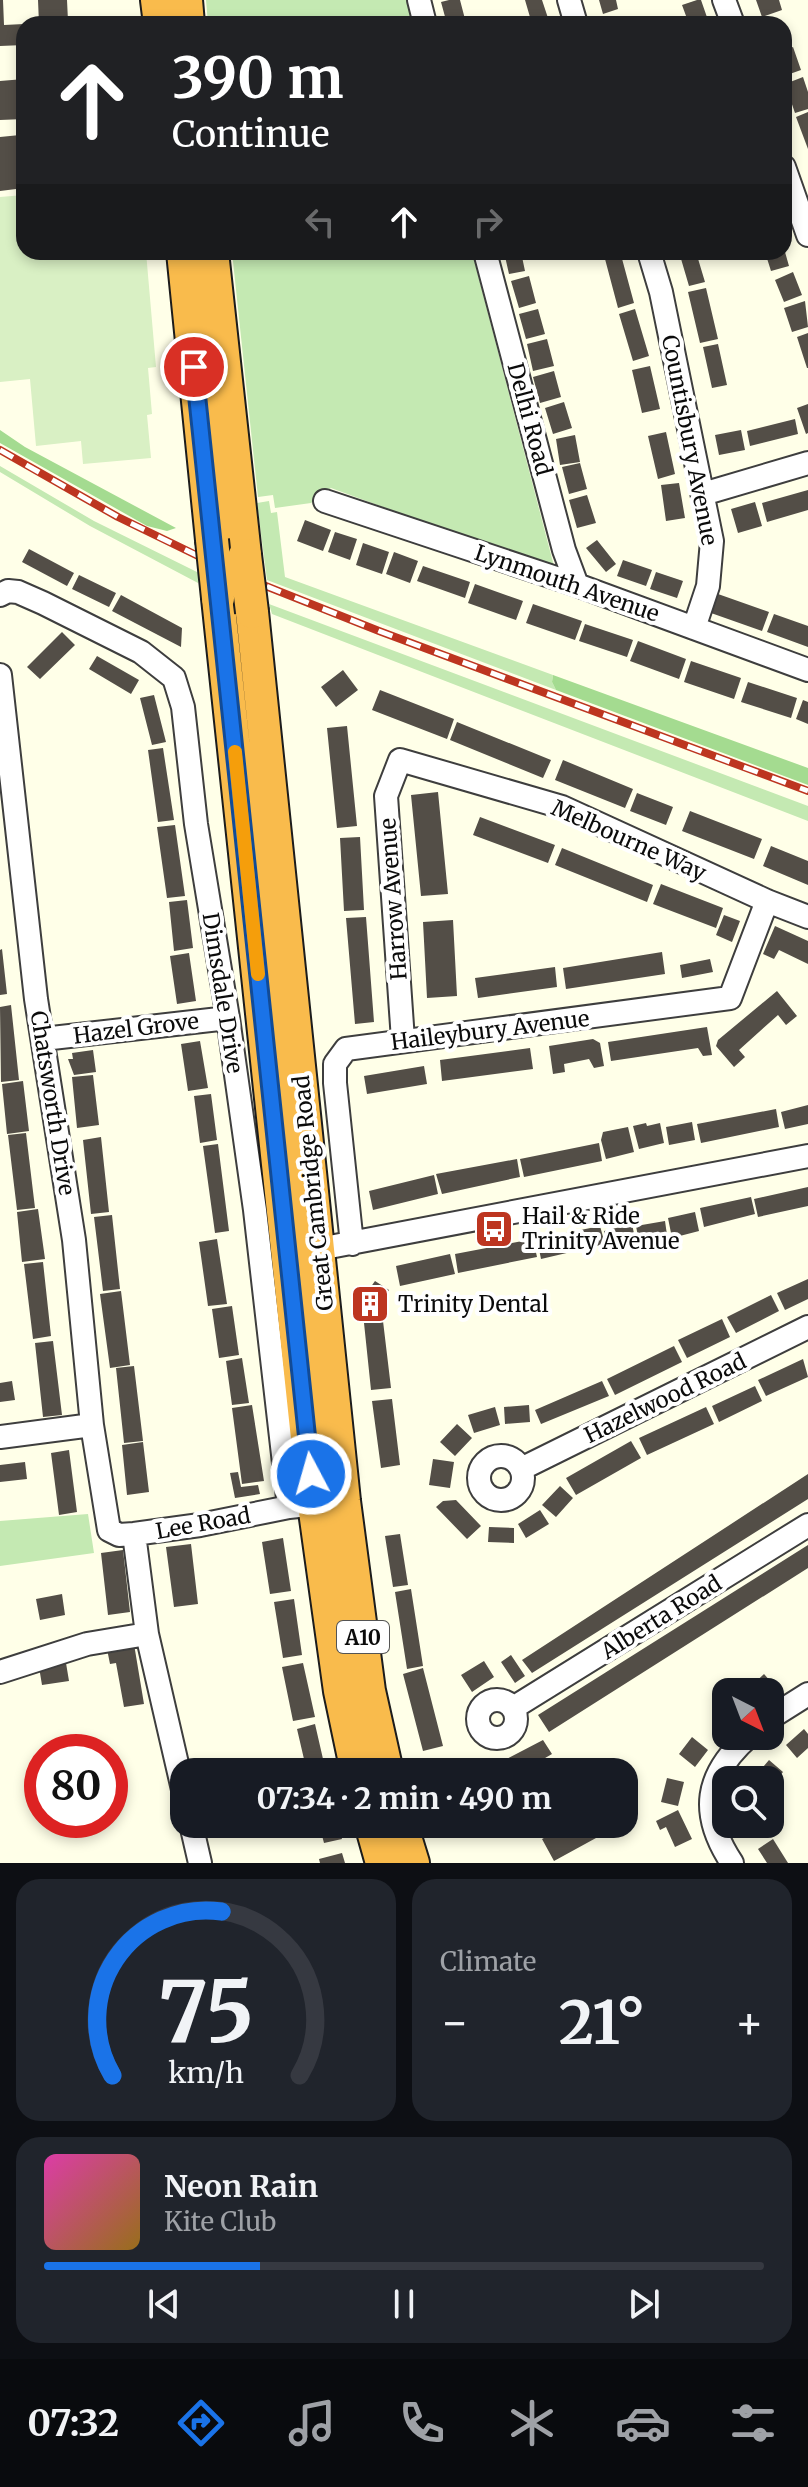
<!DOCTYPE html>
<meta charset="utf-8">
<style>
:root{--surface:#171b24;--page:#20242c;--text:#f1f3f6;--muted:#9ea1a6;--line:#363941;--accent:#1a73e8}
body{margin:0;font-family:Merriweather,serif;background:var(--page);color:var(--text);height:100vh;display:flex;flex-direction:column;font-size:30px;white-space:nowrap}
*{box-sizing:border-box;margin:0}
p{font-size:26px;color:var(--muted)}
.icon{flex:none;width:44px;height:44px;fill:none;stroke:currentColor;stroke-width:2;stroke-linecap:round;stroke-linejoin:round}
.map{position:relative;height:1863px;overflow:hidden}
.sheet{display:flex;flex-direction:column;gap:16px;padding:16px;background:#0d0f14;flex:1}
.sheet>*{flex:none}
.top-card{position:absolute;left:16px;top:16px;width:776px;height:244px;border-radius:24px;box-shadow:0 4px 12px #0003;background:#202124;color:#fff;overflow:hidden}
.needle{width:52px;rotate:138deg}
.tools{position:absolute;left:712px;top:1678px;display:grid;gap:16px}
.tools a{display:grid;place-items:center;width:72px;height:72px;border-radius:16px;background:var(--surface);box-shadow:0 4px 12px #0003;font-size:40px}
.speed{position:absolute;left:24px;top:1734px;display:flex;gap:16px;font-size:40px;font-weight:700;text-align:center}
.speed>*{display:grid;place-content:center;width:104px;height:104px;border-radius:50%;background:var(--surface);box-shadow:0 4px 12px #0003;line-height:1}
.speed .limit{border:12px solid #d22;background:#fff;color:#111}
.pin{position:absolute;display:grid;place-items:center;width:68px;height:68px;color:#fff;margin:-34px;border:4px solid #fff;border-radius:50%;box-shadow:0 2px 8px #0007}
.me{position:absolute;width:88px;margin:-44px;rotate:354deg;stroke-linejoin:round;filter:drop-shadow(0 0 6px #0008)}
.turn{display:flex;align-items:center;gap:28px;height:168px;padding:0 24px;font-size:36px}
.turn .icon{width:104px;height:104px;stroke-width:2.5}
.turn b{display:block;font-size:56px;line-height:68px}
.lanes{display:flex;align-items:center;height:76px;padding:0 24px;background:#0003;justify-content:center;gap:40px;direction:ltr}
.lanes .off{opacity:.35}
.big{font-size:60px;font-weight:700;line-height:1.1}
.sheet .widget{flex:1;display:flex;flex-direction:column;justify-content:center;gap:12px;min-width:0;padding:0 28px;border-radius:24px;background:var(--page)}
.sheet .dial{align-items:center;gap:0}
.dial svg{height:208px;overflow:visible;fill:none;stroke:var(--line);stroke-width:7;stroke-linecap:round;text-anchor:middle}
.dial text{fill:var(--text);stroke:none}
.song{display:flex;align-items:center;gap:24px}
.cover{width:96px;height:96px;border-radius:12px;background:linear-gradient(135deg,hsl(320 70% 55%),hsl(40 70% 35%))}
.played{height:8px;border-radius:4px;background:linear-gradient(90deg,var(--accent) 30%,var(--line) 30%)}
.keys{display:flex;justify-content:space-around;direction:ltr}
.heat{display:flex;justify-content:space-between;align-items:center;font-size:44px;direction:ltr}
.sheet .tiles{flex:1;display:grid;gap:16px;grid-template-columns:1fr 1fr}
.widget:last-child{grid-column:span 2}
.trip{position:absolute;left:170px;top:1758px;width:468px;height:80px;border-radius:24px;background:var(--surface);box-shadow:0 4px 12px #0003;font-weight:700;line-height:80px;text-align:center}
.dock{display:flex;height:128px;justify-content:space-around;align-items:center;background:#090b0e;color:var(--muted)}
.dock .icon{width:56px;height:56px}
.dock .on{color:var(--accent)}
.dock b{font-size:36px;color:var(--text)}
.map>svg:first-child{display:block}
.green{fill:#c4e9b2}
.forest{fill:#a4db90}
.pitch{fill:#d9f0c4}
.building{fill:#534e47}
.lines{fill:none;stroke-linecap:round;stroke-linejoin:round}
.minor-casing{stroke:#3e3e3e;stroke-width:26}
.highway-casing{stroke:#1c1c1c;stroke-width:36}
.minor{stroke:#fff;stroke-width:22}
.highway{stroke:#f9bb4c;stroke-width:32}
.rail-casing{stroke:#bd3520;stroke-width:8}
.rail{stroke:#fff;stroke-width:5;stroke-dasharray:15;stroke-linecap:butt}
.highway-bridge-casing{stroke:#1c1c1c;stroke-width:36;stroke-linecap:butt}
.highway-bridge{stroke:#f9bb4c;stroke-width:32}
.route-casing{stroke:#114b97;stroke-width:20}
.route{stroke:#1a73e8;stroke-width:14}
.slow{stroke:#f59e0b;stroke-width:14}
.labels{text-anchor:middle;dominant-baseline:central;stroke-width:8;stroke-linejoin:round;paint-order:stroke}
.shield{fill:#fff;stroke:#545454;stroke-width:2}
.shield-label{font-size:20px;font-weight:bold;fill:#0b0b0b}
.street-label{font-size:22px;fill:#0b0b0b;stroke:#fff}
.poi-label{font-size:22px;fill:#0b0b0b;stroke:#fff;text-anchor:start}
</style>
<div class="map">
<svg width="808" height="1863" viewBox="0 0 808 1863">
<rect width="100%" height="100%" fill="#ffffe8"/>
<path class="green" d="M206,0H407L413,24H208Z
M232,252H472L555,570L331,488L311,503L275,508L273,495L258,497Z
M0,466L94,521L199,573L198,583L90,526L0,472Z
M269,501L271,513L277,512L285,577L553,675L552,682L556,690L267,580L257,503Z
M269,604L808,806V821L272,614Z
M88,1514L94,1553L0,1566V1521Z"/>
<path class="forest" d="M0,430L25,447L176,528L167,531L147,526L0,443Z
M553,675L808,768V785L556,690L552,682Z"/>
<path class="pitch" d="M24,195V252H146L156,367L148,368L152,414L147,415L151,458L83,464L81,441L36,446L30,379L0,382V197Z"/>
<path class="building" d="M0,0H3L4,25L24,24V45L0,46Z
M38,0H67L68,21L75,20L76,24H39Z
M449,0H460L466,23L447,24L441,2Z
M525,0H542L550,24H532Z
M599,0H616L618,9L603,14Z
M697,0H701L709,23L689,24L682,5Z
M756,0H779L782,10L762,17Z
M793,47L801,70L784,76V50Z
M803,77L808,92V109L795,113L785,84Z
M24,79V119L0,120V81Z
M808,112V149L796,117Z
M20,135L24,188L0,191V137Z
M504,252H521L525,271L509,274Z
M679,252H696L705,282L689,286Z
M765,252H785L789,266L771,271Z
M621,255L634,303L618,308L605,259Z
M793,272L802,295L784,302L775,280Z
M529,276L536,303L519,308L511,281Z
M706,288L718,339L700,343L688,292Z
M805,301L808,327L792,332L784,308Z
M538,309L545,334L526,339L519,314Z
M635,309L649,356L633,361L619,314Z
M808,333V368H807L797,337Z
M547,339L554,366L533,371L527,344Z
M718,344L727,385L712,388L703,347Z
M650,366L660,409L642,413L632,370Z
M554,371L561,397L540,403L533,377Z
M564,402L572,428L553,434L545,408Z
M808,404V433L806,434L797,408Z
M795,419L798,434L750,446L747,431Z
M741,430L745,450L719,455L715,435Z
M666,432L675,474L658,479L648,436Z
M575,435L580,462L560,465L556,439Z
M580,463L587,489L569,494L562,467Z
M679,483L685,518L666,521L661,485Z
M808,490V510L767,522L762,503Z
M587,495L596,523L577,528L569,500Z
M755,502L762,526L738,533L731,509Z
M305,520L331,530L323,551L297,541Z
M335,532L357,539L350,560L328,552Z
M597,540L616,564L606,572L586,548Z
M363,543L389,552L382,574L356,565Z
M29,549L74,573L67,586L22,562Z
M394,552L418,561L410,583L386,574Z
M623,560L652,570L646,586L617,576Z
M423,566L470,582L465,598L417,581Z
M656,572L683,581L677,598L650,589Z
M79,575L116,593L109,607L72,589Z
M475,584L523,601L516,620L468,603Z
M718,594L769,612L762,631L711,613Z
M121,595L182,628L181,647L112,611Z
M533,604L582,621L575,640L526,623Z
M774,614L808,626V647L767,632Z
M585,624L633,640L627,657L579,641Z
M62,632L75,645L40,679L27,667Z
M638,641L686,659L679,679L630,661Z
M97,656L139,680L131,694L89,669Z
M691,661L741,678L734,699L684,682Z
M343,670L358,690L336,707L321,687Z
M748,682L797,698L791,718L741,702Z
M380,690L454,719L447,739L372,710Z
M154,695L166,742L152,745L140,698Z
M803,700L808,702V724L796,719Z
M457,722L551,760L543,778L450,740Z
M347,726L357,826L337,828L327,728Z
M163,748L174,820L158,822L148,750Z
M563,760L633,789L625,808L555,780Z
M438,792L448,894L421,896L411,795Z
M637,793L673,807L666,825L630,811Z
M690,811L762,839L754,859L682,831Z
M480,817L555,845L548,863L473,835Z
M175,825L185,896L167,898L157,827Z
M360,837L364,910L344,911L340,838Z
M771,846L808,861V885L763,866Z
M562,848L653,885L647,902L555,865Z
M661,884L723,908L716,928L653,904Z
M187,900L193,948L174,951L169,902Z
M724,915L740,921L732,942L716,935Z
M366,917L374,1022L355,1024L346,918Z
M453,920L457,996L427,998L423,922Z
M775,926L808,941V964L779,950L774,959L763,954Z
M2,949L7,994L0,995V950Z
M662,952L665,974L566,989L563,968Z
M189,953L196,1001L177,1004L170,956Z
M710,959L713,972L682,978L680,965Z
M555,967L557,987L478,998L475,978Z
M777,991L797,1016L786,1025L778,1015L739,1050L745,1057L734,1067L716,1046L718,1040Z
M11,1005L19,1080L1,1082L0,1007Z
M707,1027L712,1055L703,1056L698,1048L611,1061L608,1042Z
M593,1039L600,1043L604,1066L594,1068L589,1059L564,1064L565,1072L553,1074L549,1046Z
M200,1041L208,1088L188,1091L181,1044Z
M530,1048L533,1069L442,1081L440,1060Z
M93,1050L96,1072L74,1075L68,1059H73L72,1053Z
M424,1066L427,1084L367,1094L364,1076Z
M93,1075L99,1125L77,1128L72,1077Z
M23,1081L29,1131L7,1134L2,1084Z
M211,1094L217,1140L200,1143L194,1096Z
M808,1105V1124L785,1129L781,1112Z
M776,1109L779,1127L701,1143L697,1124Z
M692,1122L695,1140L669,1145L666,1127Z
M646,1123L647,1126L660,1123L664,1143L639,1149L633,1126Z
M628,1127L634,1152L606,1159L601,1140L603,1132Z
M26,1133L35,1208L17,1210L8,1135Z
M101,1137L109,1212L91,1214L83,1140Z
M599,1143L602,1161L524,1177L520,1159Z
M218,1144L229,1231L215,1233L203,1146Z
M517,1159L520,1177L442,1194L436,1174Z
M434,1175L438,1194L373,1210L369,1191Z
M808,1187V1206L758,1217L754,1199Z
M751,1197L755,1214L704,1227L700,1208Z
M38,1209L45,1259L22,1262L17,1212Z
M695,1212L699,1231L672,1238L668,1218Z
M112,1215L120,1289L103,1291L94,1217Z
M665,1221L668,1242L640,1247L636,1226Z
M632,1224L636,1243L608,1249L604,1231Z
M600,1226L605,1244L541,1259L537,1239Z
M217,1239L227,1304L208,1306L199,1242Z
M533,1239L537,1257L458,1273L455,1254Z
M450,1254L455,1274L400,1286L396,1266Z
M43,1262L51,1336L33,1339L24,1264Z
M808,1279V1299L785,1310L777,1293Z
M375,1281L389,1290L374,1315L358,1305Z
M121,1291L130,1365L110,1368L100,1294Z
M771,1295L779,1311L736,1333L727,1317Z
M232,1306L239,1355L219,1358L212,1309Z
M722,1319L730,1337L687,1358L678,1340Z
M383,1321L391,1388L371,1390L364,1323Z
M53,1341L62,1415L43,1417L35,1343Z
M674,1346L682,1362L615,1395L607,1379Z
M242,1358L249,1403L232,1405L226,1361Z
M803,1359L808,1377L766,1396L758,1380Z
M134,1366L143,1441L124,1443L116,1368Z
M12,1381L15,1400L0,1402V1383Z
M602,1381L609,1396L541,1424L535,1410Z
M755,1386L762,1401L719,1422L712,1406Z
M392,1399L400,1465L381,1468L372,1401Z
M252,1405L264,1481L242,1484L232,1408Z
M529,1405L530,1422L505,1424L504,1407Z
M495,1407L500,1425L474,1433L468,1415Z
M706,1407L714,1424L647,1455L639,1438Z
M457,1424L472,1438L455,1456L440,1442Z
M631,1441L641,1458L576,1495L566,1478Z
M143,1442L149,1492L127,1495L122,1445Z
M69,1450L77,1512L59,1515L51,1453Z
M433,1459L454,1462L450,1488L429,1485Z
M25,1462L27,1479L0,1482V1465Z
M238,1472L241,1487L258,1485L260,1494L235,1498L230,1473Z
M808,1474V1499L532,1673L522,1660Z
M560,1486L573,1498L556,1517L542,1505Z
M456,1500L481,1526L467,1539L436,1507L443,1501Z
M540,1510L549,1524L526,1538L518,1524Z
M489,1527L514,1528V1543L488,1542Z
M400,1534L408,1585L393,1587L385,1536Z
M283,1538L291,1591L270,1594L262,1542Z
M191,1544L198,1604L174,1607L166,1547Z
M808,1545V1568L549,1732L538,1715Z
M123,1550L130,1612L108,1615L101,1553Z
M411,1589L423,1666L407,1669L395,1592Z
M62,1594L65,1615L40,1620L36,1599Z
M294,1599L302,1655L283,1658L274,1602Z
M134,1644L144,1704L124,1707L116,1663L110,1664L107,1649Z
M511,1655L525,1676L515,1683L501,1662Z
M484,1661L494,1677L472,1692L461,1675Z
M66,1663L69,1681L42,1685L39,1667Z
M303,1663L315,1717L293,1721L282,1667Z
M423,1668L443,1746L423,1751L403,1674Z
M764,1674L778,1690L770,1698V1692H745Z
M315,1724L326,1772H307L297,1729Z
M804,1729L808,1734V1748L797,1758L786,1745Z
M692,1737L708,1750L695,1767L679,1754Z
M543,1740L552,1754L521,1772H499L495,1765Z
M769,1760L783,1772L770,1788V1780H752Z
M667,1778L684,1782L678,1806L661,1802Z
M678,1810L692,1839L675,1847L666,1827L660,1830L656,1821Z
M319,1824H338L342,1839L324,1843Z
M442,1824H463L465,1832L445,1838Z
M570,1824H588L596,1838L554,1861L542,1839Z
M773,1839L788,1863H767L758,1849Z
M342,1853L345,1863H320L319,1859Z"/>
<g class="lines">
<g class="minor-casing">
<path id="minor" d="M419,0L425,24
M569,0L576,24
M724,0L733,24
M784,167L808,235
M485,252L564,550L577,585
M649,252L661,292L712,541L708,586L694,628
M703,494L808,463
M325,501L577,585L808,670
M0,595L8,591L18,592L43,603L141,652L174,678L183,707L196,824L228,1018L255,1210L289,1507
M0,675L36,999L74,1240L92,1425L109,1530L119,1535L134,1534L200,1525L289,1507L327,1503
M43,1039L228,1018
M403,1040L386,796L400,760L562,807L767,901L808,917
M352,1244L335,1083V1064L346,1049L730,998L767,901
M319,1249L808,1156
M0,1437L92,1425
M479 1478a22 22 0 1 1 44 0a22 22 0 1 1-44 0Z
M521,1469L808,1327
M134,1534L147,1634L184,1794
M0,1672L87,1644L147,1634
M478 1719a19 19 0 1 1 38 0a19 19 0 1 1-38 0Z
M513,1708L808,1525
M770,1718L808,1694
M191,1824L200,1863
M732,1863C699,1813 705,1775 749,1736"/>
</g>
<g class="highway-casing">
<path id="highway" d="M157,0L160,24
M186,0L188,24
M183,252L212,540
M212,252L245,555
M218,598L314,1504L340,1691L357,1772
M252,612L344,1501L369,1691L387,1772
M371,1824L382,1863
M401,1824L413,1863"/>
</g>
<use href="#minor" class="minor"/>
<use href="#highway" class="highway"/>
<g class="rail-casing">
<path id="rail" d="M0,450L118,517L233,573L379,631L808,791"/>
</g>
<use href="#rail" class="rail"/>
<g class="highway-bridge-casing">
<path id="highway-bridge" d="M212,540L218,598
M245,555L252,612"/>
</g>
<use href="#highway-bridge" class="highway-bridge"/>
</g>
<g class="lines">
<g class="route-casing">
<path id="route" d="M194,367L311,1474"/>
</g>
<use href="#route" class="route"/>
<path class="slow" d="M235,752L258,974"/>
</g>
<defs>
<g id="bus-square" transform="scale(2)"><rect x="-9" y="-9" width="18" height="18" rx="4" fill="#bd3520" stroke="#fff"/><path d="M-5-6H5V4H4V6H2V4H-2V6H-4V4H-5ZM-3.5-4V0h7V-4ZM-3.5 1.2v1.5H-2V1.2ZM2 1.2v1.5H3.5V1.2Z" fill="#fff"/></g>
<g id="building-square" transform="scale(2)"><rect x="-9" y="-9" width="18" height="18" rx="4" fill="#bd3520" stroke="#fff"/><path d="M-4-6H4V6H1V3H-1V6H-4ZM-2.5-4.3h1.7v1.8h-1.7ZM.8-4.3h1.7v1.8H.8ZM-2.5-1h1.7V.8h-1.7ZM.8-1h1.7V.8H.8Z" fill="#fff"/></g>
</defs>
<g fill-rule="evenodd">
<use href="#bus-square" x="494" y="1229"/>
<use href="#building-square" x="370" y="1304"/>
</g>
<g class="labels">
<rect class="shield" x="337" y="1621" width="52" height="32" rx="6"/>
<g class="shield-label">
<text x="363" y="1637">A10</text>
</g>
<g class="street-label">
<text transform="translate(530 419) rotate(75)">Delhi Road</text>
<text transform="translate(690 440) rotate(79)">Countisbury Avenue</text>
<text transform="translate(567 583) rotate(19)">Lynmouth Avenue</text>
<text transform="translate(629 840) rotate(24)">Melbourne Way</text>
<text transform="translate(393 899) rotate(-94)">Harrow Avenue</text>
<text transform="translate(223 993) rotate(81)">Dimsdale Drive</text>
<text transform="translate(136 1028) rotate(-7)">Hazel Grove</text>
<text transform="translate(490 1030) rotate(-7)">Haileybury Avenue</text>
<text transform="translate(53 1103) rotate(81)">Chatsworth Drive</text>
<text transform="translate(313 1193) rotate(-96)">Great Cambridge Road</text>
<text transform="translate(665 1398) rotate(-26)">Hazelwood Road</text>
<text transform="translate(203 1523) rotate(-10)">Lee Road</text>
<text transform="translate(661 1617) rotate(-32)">Alberta Road</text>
</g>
<g class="poi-label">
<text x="522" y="1216">Hail &amp; Ride<tspan x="522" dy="25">Trinity Avenue</tspan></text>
<text x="398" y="1304">Trinity Dental</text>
</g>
</g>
</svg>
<div class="tools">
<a><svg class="needle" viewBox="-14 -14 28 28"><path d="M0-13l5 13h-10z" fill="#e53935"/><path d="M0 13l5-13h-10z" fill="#9ea1a6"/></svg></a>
<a><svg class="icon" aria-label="search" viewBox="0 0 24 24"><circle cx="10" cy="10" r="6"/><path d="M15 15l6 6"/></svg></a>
</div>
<div class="speed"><div class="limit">80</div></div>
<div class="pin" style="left:194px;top:367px;background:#d93025"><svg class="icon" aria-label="arrive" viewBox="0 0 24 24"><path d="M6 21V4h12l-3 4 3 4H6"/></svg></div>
<svg class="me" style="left:311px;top:1474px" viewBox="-20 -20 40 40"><circle r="17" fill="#1a73e8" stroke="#fff" stroke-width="3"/><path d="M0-11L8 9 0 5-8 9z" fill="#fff"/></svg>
<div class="trip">07:34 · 2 min · 490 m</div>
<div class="top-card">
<div class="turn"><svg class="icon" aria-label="ahead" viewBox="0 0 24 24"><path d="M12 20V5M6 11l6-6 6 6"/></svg><div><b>390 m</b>Continue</div></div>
<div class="lanes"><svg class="icon off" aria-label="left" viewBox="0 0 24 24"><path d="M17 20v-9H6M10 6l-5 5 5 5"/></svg><svg class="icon" aria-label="ahead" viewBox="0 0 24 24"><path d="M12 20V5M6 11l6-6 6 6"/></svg><svg class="icon off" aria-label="right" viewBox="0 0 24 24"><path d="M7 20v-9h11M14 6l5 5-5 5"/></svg></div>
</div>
</div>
<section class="sheet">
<div class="tiles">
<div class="widget dial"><svg viewBox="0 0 100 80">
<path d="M14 69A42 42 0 1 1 86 69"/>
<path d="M14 69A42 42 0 0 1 56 6" stroke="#1a73e8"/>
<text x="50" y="56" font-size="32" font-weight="700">75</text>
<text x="50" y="72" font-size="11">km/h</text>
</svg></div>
<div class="widget"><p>Climate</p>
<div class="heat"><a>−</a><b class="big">21°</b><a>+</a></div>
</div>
<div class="widget">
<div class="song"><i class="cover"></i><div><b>Neon Rain</b><p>Kite Club</p></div></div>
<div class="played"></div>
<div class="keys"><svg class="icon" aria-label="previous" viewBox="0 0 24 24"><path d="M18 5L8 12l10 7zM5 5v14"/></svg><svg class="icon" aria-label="pause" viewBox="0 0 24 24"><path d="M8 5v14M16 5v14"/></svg><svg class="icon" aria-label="next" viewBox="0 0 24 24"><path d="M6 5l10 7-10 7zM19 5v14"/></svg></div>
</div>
</div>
</section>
<nav class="dock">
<b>07:32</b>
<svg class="icon on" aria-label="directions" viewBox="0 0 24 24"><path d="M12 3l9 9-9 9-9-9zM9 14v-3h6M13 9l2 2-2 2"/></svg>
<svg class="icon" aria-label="music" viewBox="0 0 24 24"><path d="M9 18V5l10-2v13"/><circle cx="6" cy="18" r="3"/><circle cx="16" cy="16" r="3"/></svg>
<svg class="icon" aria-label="phone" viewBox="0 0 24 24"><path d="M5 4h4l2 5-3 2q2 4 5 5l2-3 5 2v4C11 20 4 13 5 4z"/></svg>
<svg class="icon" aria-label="climate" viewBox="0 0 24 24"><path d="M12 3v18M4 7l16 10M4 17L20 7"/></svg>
<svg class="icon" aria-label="car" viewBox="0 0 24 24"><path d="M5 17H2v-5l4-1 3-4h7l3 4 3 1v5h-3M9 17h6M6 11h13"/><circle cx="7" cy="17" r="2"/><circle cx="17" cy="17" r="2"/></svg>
<svg class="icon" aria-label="filters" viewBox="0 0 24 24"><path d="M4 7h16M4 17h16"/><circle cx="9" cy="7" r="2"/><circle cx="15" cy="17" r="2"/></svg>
</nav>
